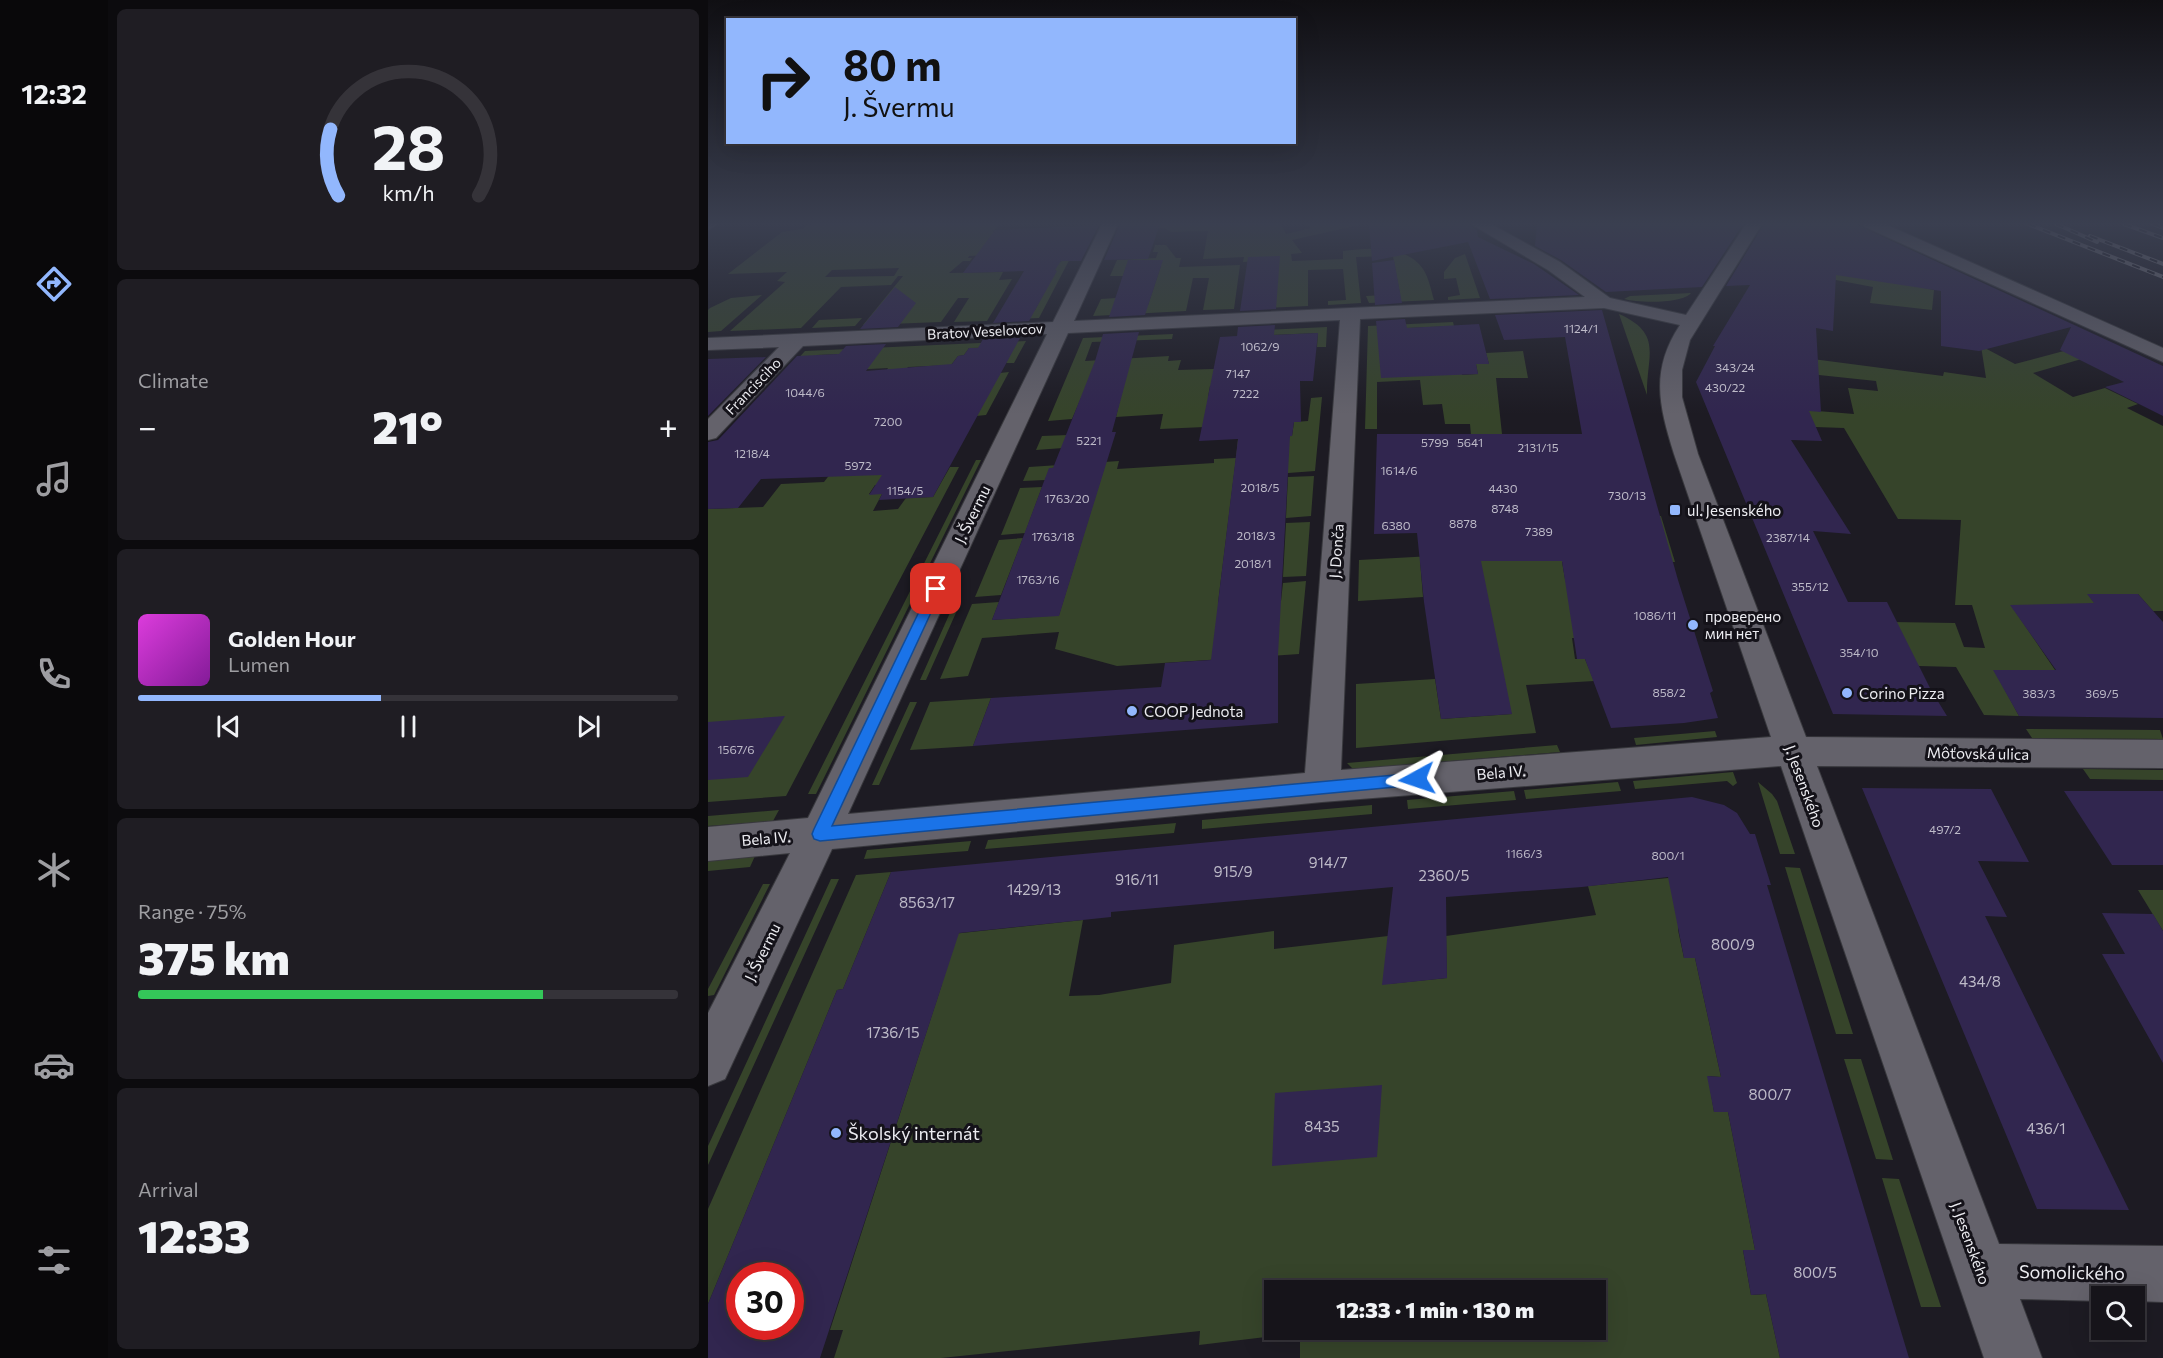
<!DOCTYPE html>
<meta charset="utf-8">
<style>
:root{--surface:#16141a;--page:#1f1d23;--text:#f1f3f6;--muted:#9e9ea2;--line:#353339;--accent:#92b7fd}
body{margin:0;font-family:Commissioner,sans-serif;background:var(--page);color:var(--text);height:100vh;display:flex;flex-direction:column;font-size:22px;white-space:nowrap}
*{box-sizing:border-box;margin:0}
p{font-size:20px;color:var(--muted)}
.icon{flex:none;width:33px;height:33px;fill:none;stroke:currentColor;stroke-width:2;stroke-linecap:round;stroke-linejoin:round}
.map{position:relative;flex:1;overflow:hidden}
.panel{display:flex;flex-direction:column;gap:9px;padding:9px;background:#0c0b0e;width:600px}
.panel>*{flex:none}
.banner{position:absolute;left:18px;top:18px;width:570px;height:126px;border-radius:0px;box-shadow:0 6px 24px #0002,0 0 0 2px var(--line);background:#92b7fd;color:#111;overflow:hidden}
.buttons{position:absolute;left:1383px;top:1286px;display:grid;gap:12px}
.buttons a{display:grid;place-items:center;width:54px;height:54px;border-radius:0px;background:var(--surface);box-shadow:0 6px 24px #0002,0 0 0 2px var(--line);font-size:30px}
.speed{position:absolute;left:18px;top:1262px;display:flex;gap:12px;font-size:30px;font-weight:700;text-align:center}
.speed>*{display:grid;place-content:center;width:78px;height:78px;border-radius:50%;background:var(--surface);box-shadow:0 6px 24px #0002,0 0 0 2px var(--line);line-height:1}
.speed .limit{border:9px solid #d22;background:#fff;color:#111}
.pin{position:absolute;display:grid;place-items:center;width:51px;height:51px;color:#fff;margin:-26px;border-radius:12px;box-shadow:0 3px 9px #0006}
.me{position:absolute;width:66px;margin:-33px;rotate:265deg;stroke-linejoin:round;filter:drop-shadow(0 0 4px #0008)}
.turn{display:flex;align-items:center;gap:21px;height:126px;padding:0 18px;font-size:27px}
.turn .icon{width:78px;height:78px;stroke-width:2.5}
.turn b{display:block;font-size:42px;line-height:51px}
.big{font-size:45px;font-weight:800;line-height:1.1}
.panel .tile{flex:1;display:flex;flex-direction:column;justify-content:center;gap:9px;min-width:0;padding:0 21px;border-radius:9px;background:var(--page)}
.panel .dial{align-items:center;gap:0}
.dial svg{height:156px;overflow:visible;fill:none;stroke:var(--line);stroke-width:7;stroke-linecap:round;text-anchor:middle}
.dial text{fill:var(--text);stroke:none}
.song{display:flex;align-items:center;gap:18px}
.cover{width:72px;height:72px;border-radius:9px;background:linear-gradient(135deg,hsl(300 70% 55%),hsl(290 70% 35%))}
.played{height:6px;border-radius:3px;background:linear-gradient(90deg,var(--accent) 45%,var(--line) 45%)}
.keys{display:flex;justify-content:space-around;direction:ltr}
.heat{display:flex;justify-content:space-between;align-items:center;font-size:33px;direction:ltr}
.charge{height:9px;border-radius:4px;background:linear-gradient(90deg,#34c759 75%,var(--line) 0)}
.trip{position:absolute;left:556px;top:1280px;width:342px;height:60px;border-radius:0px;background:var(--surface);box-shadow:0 6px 24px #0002,0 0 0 2px var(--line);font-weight:800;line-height:60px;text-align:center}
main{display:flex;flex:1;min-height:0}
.menu{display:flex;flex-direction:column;width:108px;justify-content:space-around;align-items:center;background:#09080a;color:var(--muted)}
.menu .icon{width:42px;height:42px}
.menu .selected{color:var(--accent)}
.menu b{font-size:27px;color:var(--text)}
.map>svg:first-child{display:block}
.green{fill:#36442a;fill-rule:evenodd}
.building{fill:#31264f;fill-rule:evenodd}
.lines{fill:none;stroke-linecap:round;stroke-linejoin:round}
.minor-casing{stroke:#39393e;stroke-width:2}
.minor{fill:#64626b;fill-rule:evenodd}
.rail-casing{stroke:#7f7e84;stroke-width:4}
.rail{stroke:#141219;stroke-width:2;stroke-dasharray:8;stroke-linecap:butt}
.route{fill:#1a73e8;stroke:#114b97;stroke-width:1.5}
.poi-dot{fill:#92b7fd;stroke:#141219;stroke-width:2}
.labels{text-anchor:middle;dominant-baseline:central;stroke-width:6;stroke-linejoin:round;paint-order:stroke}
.number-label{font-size:12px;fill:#bdbac8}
.far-street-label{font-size:14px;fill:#ececf1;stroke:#141219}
.poi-label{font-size:15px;fill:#ececf1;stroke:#141219;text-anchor:start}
.street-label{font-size:15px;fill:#ececf1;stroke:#141219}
.near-number-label{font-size:15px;fill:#bdbac8}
.near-poi-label{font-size:18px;fill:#ececf1;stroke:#141219;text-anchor:start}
.near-street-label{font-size:18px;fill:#ececf1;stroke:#141219}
</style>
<main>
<nav class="menu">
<b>12:32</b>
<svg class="icon selected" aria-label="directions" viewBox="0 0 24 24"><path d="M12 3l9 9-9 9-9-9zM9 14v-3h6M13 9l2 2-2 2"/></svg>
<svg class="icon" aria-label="music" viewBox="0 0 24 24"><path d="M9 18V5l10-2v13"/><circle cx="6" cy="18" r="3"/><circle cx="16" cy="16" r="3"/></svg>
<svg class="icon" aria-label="phone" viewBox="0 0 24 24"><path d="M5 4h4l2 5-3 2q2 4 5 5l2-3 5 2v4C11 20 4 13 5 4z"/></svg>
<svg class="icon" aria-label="climate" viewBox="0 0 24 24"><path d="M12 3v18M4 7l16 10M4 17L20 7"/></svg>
<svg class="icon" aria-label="car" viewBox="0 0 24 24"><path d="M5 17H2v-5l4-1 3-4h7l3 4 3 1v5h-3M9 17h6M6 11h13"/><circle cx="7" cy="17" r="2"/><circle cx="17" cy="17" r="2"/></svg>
<svg class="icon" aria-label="filters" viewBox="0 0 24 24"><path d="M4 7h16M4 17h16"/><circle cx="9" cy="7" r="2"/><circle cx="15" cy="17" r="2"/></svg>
</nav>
<section class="panel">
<div class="tile dial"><svg viewBox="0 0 100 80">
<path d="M14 69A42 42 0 1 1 86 69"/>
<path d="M14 69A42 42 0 0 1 10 35" stroke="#92b7fd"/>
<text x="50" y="56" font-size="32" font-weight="700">28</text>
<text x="50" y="72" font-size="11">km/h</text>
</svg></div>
<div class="tile"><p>Climate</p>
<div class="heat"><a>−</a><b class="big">21°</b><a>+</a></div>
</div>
<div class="tile">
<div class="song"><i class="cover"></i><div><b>Golden Hour</b><p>Lumen</p></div></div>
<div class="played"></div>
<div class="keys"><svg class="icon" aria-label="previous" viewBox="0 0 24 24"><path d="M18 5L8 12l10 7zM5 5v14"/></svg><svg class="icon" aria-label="pause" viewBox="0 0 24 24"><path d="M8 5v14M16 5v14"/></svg><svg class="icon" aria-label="next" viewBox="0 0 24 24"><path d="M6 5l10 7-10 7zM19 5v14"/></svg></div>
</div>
<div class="tile"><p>Range · 75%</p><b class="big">375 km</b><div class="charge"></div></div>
<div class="tile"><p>Arrival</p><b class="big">12:33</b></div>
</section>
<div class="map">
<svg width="1455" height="1358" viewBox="0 0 1455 1358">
<rect width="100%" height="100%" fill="#1d1b23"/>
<path class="green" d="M103,224H291L285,232L287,255L261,256L260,258H264L262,261H255L241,273L295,272L291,280L304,279L279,321L246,322L261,298H250L233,322L155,325L195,276H190L183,285L133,287L93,328L22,331L77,282L69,281L79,272L20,274L74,232L93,229ZM191,268L186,276L117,277L124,270Z
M452,224H573L578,234L603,228L597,224H656L584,240L594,253L583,254L584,261L635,259V251C659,248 698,244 715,269C721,278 723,290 726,300L661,303L658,296L692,294L685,256L648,257L653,303L620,305V301L638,300L635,269L600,270V306L533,309L571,260L535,262L536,257L495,259L500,231L463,232L457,228H451Z
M447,245H458L468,258H473L471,267L532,265L526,309L495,310L501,278H485L478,311L385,316L393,299L408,298L440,305L453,266L418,267L415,276H402L409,260L448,258L450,252H445Z
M360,249H367L331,318L287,320L327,310L348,270L306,271L311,264L353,262Z
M757,254L772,298L740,300V297L752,295L748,278L736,279V272L747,258Z
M1095,262L1226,290L1224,310L1162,303L1165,287L1112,277Z
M983,293C974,304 930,303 916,299L922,296Z
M54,295L13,331L0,332V310L2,308L23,298Z
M911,314C956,334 938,356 939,395Z
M154,318L147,326L104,328L111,320Z
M745,322L746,326L674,329L752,362L754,375L770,374L768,364H781L778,353L815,351L820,378H788L794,434L763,435L762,424H737L734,404L715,405L712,380L669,382V429H657L660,326Z
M619,327L618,347H609L610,333L537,336V331Z
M465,334L464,339L384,342L377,361L461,356L460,361L473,360L470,370L506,369L522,385L502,386L500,397L519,426L452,429L455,414L408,417L413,395L373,398L364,419L340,421L375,338Z
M318,341L306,363H298L306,347L261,348L256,355L250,356L243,365L200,367L195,374L176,375L180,368L142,370L154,353L109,355L93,372L77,373L97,351Z
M1273,346L1307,364L1367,348L1384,356L1325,373L1365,397L1397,388L1430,404L1419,408L1455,426V611H1445L1430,594H1380L1392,611L1303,605L1347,670H1286L1311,716L1276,715L1248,667L1211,666L1120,621L1247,623L1256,647L1277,648L1264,605H1247L1253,520L1190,519L1136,428L1078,426L1038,405L1146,414L1140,388L1170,391L1168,381L1111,375L1044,351L1235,376L1236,372L1278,378Z
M301,372L278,415L268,416L292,373Z
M614,397L607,471L580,473L528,458L510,603L573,601L575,583L598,581L591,654L409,666L347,649L351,632L274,638L260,676L232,679L264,604L291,602L284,620L351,615L397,465L342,468L337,480L315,481L321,467L411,461L409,469L506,463V459L528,458L530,439L584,436L586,422L600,421L603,398Z
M360,435L355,448L328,450L334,436Z
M268,460H273L108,794H100Z
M129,465L191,468L179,485H167L161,494H174L165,511L190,509L198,498L225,497L242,467H251L78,796L0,802V509L55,507L73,484L116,482Z
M606,476L603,516L578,518L580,477Z
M334,487L317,533L293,535L312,488Z
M924,515L953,516L967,562H854L857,579H890L900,638H864L867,659H877L886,681L818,685L828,733L648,748V684L727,679L733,719L804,714L712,560L715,597L650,601L651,560L779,553L781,561H850Z
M602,522L598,576L575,577L578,523Z
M315,538L293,595L267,597L291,540Z
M245,606H251L218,680H212Z
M283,698L265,746L202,750L222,702Z
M202,702H209L171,785H164Z
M1318,729L1452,730L1455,739L1324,738Z
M1007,731L1009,737L928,745L926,738Z
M849,745L852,752L645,769L639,763Z
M1375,769L1455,770V780L1382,779Z
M1025,772L1029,783L1025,786L1019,781L927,789L925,781Z
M910,782L913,791L818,799L816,790Z
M1050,782L1064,794L1069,801L1087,854H1072Z
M806,791L808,800L700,809L699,800Z
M664,805V814L494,829V820Z
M71,810L65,821L0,826V816Z
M468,823L466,833L277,849L280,840Z
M263,841L260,851L156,859L159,850Z
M47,856L42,867L0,871V860Z
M1077,867L1092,868L1145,1034H1128Z
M183,872L135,989L129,990L0,1304V1209L148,875Z
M970,877V930L976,958H987L1013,1077L1000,1076L1006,1112H1020L1047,1250H1035L1043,1295L1058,1294L1072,1358H592V1333L491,1345L492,1331L233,1358H126L135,1330H122L234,984L235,935L375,920L361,996L391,995L463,983L466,945L566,931V949L680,936V984L739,978L738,936L888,915L880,886ZM567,1290H888V1329H567Z
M123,879H131L0,1165V1146Z
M55,884H62L6,995L0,996V989Z
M1430,890H1455V931Z
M1136,1059H1153L1185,1160L1168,1159Z
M1174,1178L1191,1179L1233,1307H1213Z"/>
<path class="building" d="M412,224H452L440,259L396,260Z
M661,224H761L769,230L770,237L826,264L871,295L782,299L760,242L664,261Z
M829,224H1035L994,287L898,292L853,260L827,246Z
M1056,224H1147L1455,366V416L1397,387L1416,382L1352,350L1363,327L1271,351L1233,346V291L1128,275L1125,331L1108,328L1113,412L1101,411L1114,441L1083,440L1143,534L1105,531L1140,602H1179L1223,690L1239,716L1125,714L988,382L1007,346H1005L1042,285L1018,286Z
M391,225L373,261H353L347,270L349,271L321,321L285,323L316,271L255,273L287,230Z
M572,256L568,309L532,311L540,257Z
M420,260H455L437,315L401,317Z
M686,260L694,303L667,305L664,263Z
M187,287L208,303L190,327L152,329Z
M894,310L970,580L1005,691L1002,693L1010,718L976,723L903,728L877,659H869L854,561H773L804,714L733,719L716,602L709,533L666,534L669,434H874L857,337L796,340L787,315Z
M697,319L699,328L771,324L781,364H768L770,374L673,378L668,321Z
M567,325L566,335L610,333L605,381H592L593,422H586L584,436H582L570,655V723L265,746L283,698L453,687L457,663L503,660L530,439L491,441L512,337L529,336L530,327Z
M431,332L404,432H408L351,616L284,620L341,468H345L387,361L395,334Z
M312,338L225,497L171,500L174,494L161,495L174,475L53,479L30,508L0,509V442L10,440L89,356L131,354L138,346L178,344L158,371L244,364L250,356L256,355L261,348H270L275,339Z
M58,357L0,416V359Z
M1379,594H1430L1455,622V718L1311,716L1285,670H1348L1302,605L1386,603Z
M77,716L40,777L0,780V722Z
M1154,788L1283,789L1321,862L1270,861L1299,917L1277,916L1421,1210L1329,1209Z
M1356,791H1455V865H1404Z
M984,797L1016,805L1029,813L1042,834H1047L1063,885H1059L1201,1358H1072L1058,1294L1043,1295L1035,1250H1047L1020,1112H1006L999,1076L1013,1077L987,958H976L960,877L874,887L738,897L739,978L674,985L685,887L403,912V917L251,933L112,1358H0V1304L129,990L135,989L183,872ZM32,1275H82V1326H32Z
M1394,913L1445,914L1455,931V1063L1394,954H1417Z
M674,1085L669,1157L564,1166L567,1093Z"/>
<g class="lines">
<g class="minor-casing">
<path id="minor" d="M0,224H10L0,230Z
M394,224H410L366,321L877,297L840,270L763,224H783L852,262L902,298L978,315L1038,224H1054L982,340L974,370V397L990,454L1098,737L1455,740V768L1109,766L1291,1244L1455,1246V1302L1426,1301V1296H1394V1301L1312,1299L1334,1358H1276L1073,766L614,802L124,849L17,1079L0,1086V1013L82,853L0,861V827L100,818L339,334L95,346L8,438L0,440V419L71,347L0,350V338L345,322ZM896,308L972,325C942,370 951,406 966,454L1063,737L633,770L652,319ZM632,320L597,773L140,814L360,333Z
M1155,224H1177L1455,348V362L1157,227Z"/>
</g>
<use href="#minor" class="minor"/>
<g class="rail-casing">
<path id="rail" d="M1320,224L1455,277
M1348,224L1389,242
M1416,224L1455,238
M1445,224L1455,228
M1382,236L1455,264"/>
</g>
<use href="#rail" class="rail"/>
</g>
<linearGradient id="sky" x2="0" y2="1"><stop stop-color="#100f13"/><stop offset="0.54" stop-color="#3a3f50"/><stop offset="1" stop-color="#3a3f50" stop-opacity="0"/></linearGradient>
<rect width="1455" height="414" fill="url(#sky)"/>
<path class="route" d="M228,585L234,589L124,826L709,773L715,775L717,779L715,783L709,785L112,841L106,839L104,834L106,829L222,589Z"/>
<g class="poi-dot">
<rect x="961" y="504" width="12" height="12" rx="3"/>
<circle cx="985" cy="625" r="6"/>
<circle cx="1139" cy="693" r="6"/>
<circle cx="424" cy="711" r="6"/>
<circle cx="128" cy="1133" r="6"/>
</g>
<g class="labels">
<g class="number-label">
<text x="873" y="328">1124/1</text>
<text x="552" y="346">1062/9</text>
<text x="1027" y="367">343/24</text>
<text x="530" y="373">7147</text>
<text x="1017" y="387">430/22</text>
<text x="97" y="392">1044/6</text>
<text x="538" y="393">7222</text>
<text x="180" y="421">7200</text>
<text x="381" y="440">5221</text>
<text x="727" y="442">5799</text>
<text x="762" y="442">5641</text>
<text x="830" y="447">2131/15</text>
<text x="44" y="453">1218/4</text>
<text x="150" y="465">5972</text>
<text x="691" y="470">1614/6</text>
<text x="552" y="487">2018/5</text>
<text x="795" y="488">4430</text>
<text x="197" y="490">1154/5</text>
<text x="919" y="495">730/13</text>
<text x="359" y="498">1763/20</text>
<text x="797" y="508">8748</text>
<text x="755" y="523">8878</text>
<text x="688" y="525">6380</text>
<text x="831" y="531">7389</text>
<text x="548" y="535">2018/3</text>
<text x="345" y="536">1763/18</text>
<text x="1080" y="537">2387/14</text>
<text x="545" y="563">2018/1</text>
<text x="330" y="579">1763/16</text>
<text x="1102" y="586">355/12</text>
<text x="947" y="615">1086/11</text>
<text x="1151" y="652">354/10</text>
<text x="961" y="692">858/2</text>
<text x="1331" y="693">383/3</text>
<text x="1394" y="693">369/5</text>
<text x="28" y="749">1567/6</text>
<text x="1237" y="829">497/2</text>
<text x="816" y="853">1166/3</text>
<text x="960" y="855">800/1</text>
</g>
<g class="far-street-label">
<text transform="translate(277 331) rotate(-3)">Bratov Veselovcov</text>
<text transform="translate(45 386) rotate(-46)">Francisciho</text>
</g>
<g class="poi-label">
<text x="979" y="510">ul. Jesenského</text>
<text x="997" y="616">проверено<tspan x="997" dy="17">мин нет</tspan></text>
<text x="1151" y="693">Corino Pizza</text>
<text x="436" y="711">COOP Jednota</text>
</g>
<g class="street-label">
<text transform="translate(264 514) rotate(-64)">J. Švermu</text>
<text transform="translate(628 551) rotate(-86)">J. Donča</text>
<text transform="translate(1270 753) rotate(1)">Môťovská ulica</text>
<text transform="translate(793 772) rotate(-5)">Bela IV.</text>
<text transform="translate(1097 786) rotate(70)">J. Jesenského</text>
<text transform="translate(58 838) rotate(-5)">Bela IV.</text>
<text transform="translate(54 952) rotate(-64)">J. Švermu</text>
<text transform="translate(1263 1243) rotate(70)">J. Jesenského</text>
</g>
<g class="near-number-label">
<text x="620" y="862">914/7</text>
<text x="525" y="871">915/9</text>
<text x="736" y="875">2360/5</text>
<text x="429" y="879">916/11</text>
<text x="326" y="889">1429/13</text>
<text x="219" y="902">8563/17</text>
<text x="1025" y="944">800/9</text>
<text x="1272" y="981">434/8</text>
<text x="185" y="1032">1736/15</text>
<text x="1062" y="1094">800/7</text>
<text x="614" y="1126">8435</text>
<text x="1338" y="1128">436/1</text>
<text x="1107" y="1272">800/5</text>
</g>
<g class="near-poi-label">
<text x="140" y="1133">Školský internát</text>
</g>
<g class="near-street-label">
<text transform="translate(1364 1272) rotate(1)">Somolického</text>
</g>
</g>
</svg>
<div class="buttons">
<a><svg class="icon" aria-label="search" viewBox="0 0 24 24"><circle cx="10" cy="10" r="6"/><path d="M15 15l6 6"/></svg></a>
</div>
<div class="speed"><div class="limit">30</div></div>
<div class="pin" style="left:228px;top:589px;background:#d93025"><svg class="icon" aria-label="arrive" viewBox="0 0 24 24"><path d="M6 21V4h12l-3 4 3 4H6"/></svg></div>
<svg class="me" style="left:709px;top:779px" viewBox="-20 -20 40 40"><path d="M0-17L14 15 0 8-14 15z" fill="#1a73e8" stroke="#fff" stroke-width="4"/></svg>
<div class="trip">12:33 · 1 min · 130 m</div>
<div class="banner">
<div class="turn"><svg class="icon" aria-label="right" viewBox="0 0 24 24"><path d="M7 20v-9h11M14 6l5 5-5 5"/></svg><div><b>80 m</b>J. Švermu</div></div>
</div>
</div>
</main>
